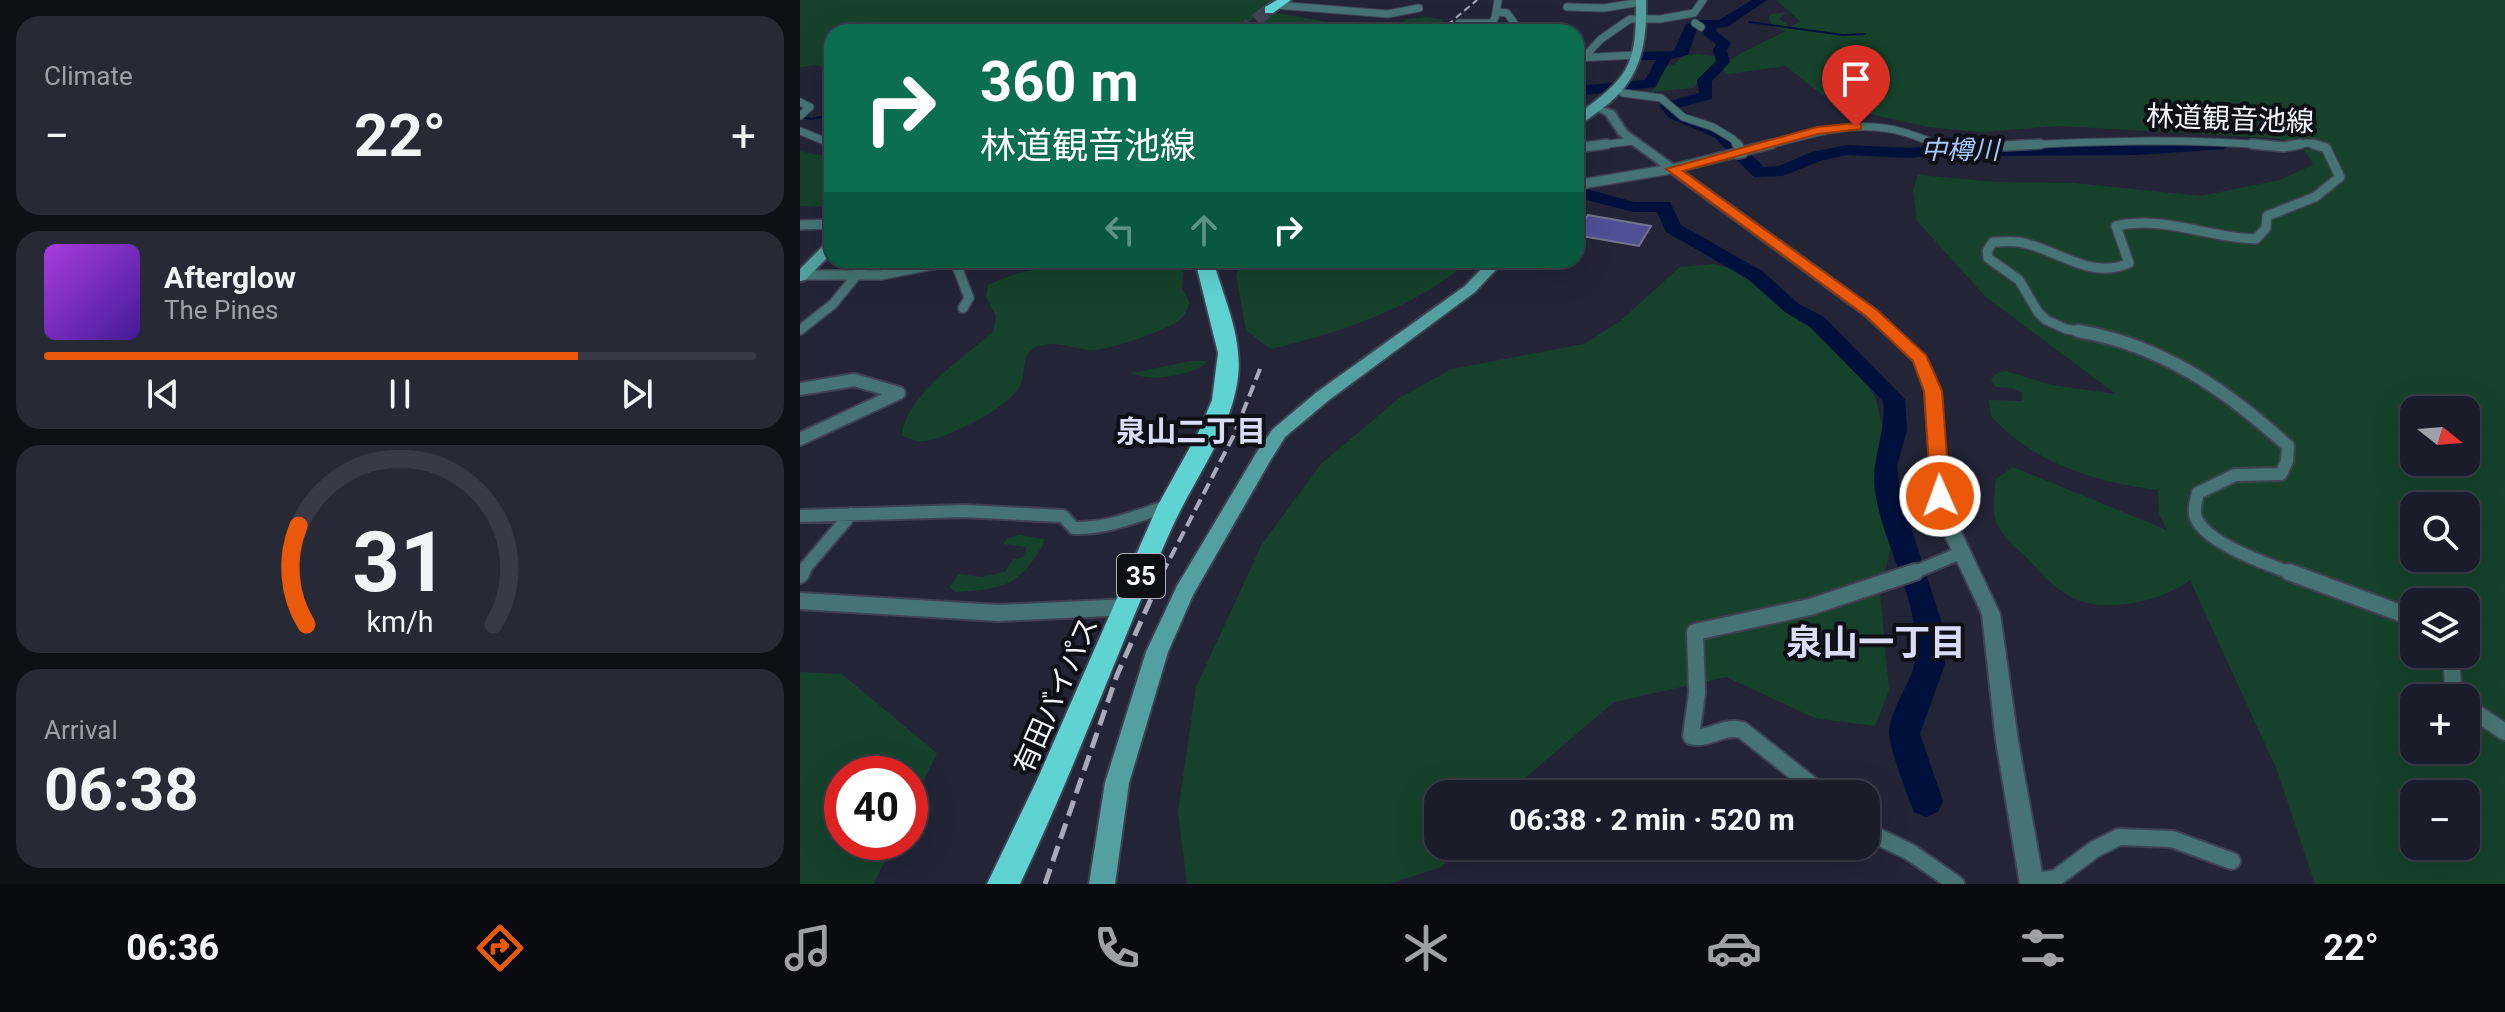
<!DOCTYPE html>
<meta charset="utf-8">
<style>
:root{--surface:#1a1c29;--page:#272935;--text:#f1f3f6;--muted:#9fa1a8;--line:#383a46;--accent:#ea580c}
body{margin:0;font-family:Roboto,"Noto Sans JP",sans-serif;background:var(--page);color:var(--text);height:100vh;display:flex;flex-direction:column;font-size:30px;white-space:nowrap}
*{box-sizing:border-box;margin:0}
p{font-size:26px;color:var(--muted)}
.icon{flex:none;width:44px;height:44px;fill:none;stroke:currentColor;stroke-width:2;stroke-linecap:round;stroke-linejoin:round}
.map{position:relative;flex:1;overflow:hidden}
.details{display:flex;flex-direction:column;gap:16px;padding:16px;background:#0e0f17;width:800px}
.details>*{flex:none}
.hud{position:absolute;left:24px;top:24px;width:760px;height:244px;border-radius:24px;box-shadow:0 8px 32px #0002,0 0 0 2px var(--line);background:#0b6e4f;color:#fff;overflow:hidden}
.needle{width:52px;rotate:107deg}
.buttons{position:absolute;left:1600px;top:396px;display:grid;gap:16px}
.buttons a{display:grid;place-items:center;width:80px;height:80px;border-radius:16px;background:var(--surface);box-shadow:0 8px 32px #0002,0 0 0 2px var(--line);font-size:40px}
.speed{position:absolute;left:24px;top:756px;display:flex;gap:16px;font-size:40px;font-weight:700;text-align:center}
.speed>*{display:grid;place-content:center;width:104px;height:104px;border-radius:50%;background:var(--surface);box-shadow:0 8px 32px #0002,0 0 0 2px var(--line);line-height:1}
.speed .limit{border:12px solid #d22;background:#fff;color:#111}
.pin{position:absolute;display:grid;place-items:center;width:68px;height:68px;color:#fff;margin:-82px -34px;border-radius:50% 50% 50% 0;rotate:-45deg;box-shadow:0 0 8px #0007}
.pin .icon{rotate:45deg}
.me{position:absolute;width:88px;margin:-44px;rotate:358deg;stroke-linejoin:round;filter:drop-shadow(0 0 6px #0008)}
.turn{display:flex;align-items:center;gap:28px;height:168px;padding:0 24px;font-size:36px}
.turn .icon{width:104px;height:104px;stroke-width:2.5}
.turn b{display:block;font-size:56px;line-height:68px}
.lanes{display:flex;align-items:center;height:76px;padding:0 24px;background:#0003;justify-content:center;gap:40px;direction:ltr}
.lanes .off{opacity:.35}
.big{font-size:60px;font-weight:700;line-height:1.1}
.details .card{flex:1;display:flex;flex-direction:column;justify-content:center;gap:12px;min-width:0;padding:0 28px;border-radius:24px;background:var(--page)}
.details .dial{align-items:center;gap:0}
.dial svg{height:208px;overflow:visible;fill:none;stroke:var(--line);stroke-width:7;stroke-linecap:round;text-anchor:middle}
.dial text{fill:var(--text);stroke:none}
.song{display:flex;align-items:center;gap:24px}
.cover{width:96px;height:96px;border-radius:12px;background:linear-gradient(135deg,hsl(280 70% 55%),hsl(260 70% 35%))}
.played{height:8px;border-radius:4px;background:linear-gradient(90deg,var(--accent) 75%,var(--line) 75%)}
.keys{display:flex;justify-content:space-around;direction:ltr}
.heat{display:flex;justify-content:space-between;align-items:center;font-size:44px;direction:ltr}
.trip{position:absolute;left:624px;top:780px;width:456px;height:80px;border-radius:24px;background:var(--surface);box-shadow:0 8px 32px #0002,0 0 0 2px var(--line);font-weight:700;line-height:80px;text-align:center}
.dock{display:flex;height:128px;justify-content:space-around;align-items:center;background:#0a0b10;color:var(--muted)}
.dock .icon{width:56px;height:56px}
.dock .on{color:var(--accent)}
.dock b{font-size:36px;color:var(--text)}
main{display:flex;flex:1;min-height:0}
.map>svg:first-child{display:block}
.green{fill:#16422b;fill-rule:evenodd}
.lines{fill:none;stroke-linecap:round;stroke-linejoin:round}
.stream{stroke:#00103c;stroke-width:2}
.river{fill:#00103c;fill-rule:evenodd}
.building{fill:#4f4f95;stroke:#74768c;stroke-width:2}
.trunk-tunnel{stroke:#424455;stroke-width:13;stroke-dasharray:13 7;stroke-linecap:butt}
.minor-far3-casing{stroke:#404253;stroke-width:9}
.minor-far2-casing{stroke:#404253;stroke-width:12}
.minor-far1-casing{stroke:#404253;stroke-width:16}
.minor-casing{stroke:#404253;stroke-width:20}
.tertiary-casing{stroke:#404253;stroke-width:4}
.secondary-casing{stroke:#404253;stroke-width:4}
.trunk-casing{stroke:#404253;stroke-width:4}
.minor-far3{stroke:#467474;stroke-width:7}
.minor-far2{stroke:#467474;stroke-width:9}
.minor-far1{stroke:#467474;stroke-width:12}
.minor{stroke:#467474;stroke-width:16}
.tertiary{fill:#467474;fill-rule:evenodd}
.secondary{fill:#53a0a0;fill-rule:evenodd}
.trunk{fill:#5fd2d2;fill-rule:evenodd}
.rail-far2{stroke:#a8aab7;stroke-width:2;stroke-dasharray:7 4;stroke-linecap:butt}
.rail-far1{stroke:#a8aab7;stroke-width:4;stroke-dasharray:12 6;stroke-linecap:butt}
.rail{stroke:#a8aab7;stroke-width:5;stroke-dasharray:16 8;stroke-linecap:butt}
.route{fill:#ea580c;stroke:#983908;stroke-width:2}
.labels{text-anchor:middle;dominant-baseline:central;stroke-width:8;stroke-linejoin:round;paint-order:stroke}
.far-water-label{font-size:26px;font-style:italic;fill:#a6c8fe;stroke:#0e0f17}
.shield{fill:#0e0f17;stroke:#aeafb9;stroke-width:2}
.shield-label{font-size:26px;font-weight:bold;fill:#f2f4fe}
.street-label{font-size:28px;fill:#f2f4fe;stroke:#0e0f17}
.neighbourhood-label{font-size:30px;font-weight:bold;fill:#d8dcf5;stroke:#0e0f17}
.near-neighbourhood-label{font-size:36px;font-weight:bold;fill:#d8dcf5;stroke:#0e0f17}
</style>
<main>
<section class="details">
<div class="card"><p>Climate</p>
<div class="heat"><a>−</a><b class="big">22°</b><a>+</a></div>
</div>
<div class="card">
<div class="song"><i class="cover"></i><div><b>Afterglow</b><p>The Pines</p></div></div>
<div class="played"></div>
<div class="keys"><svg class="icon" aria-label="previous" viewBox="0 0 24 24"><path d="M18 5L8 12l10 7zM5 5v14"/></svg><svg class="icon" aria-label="pause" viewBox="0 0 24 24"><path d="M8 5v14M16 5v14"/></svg><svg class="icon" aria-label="next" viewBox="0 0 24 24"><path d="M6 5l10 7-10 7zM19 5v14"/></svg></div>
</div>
<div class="card dial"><svg viewBox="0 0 100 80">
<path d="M14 69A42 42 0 1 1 86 69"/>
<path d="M14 69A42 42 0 0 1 11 31" stroke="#ea580c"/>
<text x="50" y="56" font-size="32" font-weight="700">31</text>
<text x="50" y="72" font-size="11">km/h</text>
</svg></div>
<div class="card"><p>Arrival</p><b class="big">06:38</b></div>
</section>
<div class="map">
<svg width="1705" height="884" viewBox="0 0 1705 884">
<rect width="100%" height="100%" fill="#232537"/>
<path class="green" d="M0,0H481L434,32H32V78L18,65L0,67Z
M976,0H1705V884H1515L1477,770L1390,580C1362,602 1302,615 1269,596C1253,587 1240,572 1228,559C1217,548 1202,537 1196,522C1192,510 1195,491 1196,479L1213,467L1367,530L1359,514L1358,490C1295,482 1235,464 1191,416L1189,400L1222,401V393L1212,388L1195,387L1191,379L1198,373L1206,371L1252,385L1316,394L1185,296L1117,221L1113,190L1118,175L1198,182L1274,183L1400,196L1480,180L1513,165C1504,144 1493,142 1472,138L1259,126L1179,132L1128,127L1074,115L1021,94L986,66L928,74L920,68L941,53L986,31L972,26L969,18L971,14L987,12L979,19L988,25V29L1000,21ZM1614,410H1666V462H1614ZM1614,506H1666V558H1614ZM1614,602H1666V654H1614ZM1614,698H1666V750H1614ZM1614,794H1666V846H1614Z
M471,12L528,22L539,32H442Z
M626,17L644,20L629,32H590L607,19Z
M898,54L917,57L919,62L893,88L851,92L860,82L857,81L868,64L874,65L884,55Z
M0,151L32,158V207L0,206Z
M330,260H384L382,288L390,303C387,309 385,315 381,319C368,330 305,352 289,350C270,348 252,339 234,348C220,355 227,374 220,386C209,408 150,437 126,441C119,443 109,438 102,436C105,396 164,357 193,332L196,316L186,297L188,285C211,275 235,267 261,265C284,263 306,264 330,260Z
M444,260H669C621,306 534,335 470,349L446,330L436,275Z
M914,264L934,270L1038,345L1075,397L1089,452L1096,524L1080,592L1089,690L1075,726L1015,718L926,677L814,702L706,794H638V846H659L641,867L589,884H387L378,812L396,687L462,544L521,464L598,399L651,369L784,344L819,322L880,267Z
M391,361H405L406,364C389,375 351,383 332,373Z
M220,535L244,539L243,545C218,588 200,589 155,592L150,587L159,574L182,577L205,572L212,560L223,557L227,547L203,544L208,538Z
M0,672L42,674L137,753L110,809V774H42V842H94L74,884H0Z"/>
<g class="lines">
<path class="stream" d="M949,22L1043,35L1065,34
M2,117L10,119L32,115"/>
<path class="river" d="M952,0H967L927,27L917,28L916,31L931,43L927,50L930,62L912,81V99L877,108L926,131L964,167L979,166L1012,152L1047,145L1111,148L1147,143L1175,146L1338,145L1424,139L1432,144L1424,149L1338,155L1175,156L1147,153L1111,158L1047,155L1023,160L982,176L954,177L914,137L869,118L859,106L862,103L899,93L897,80L916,61L913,50L916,44L904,35L903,28L897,29L888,55L871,59L855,87L776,96V86L845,80L856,60H810L805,59V53L874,51L886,24L898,20H919Z
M776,186L834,202H870L881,225L962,271L999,304L1024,317L1105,399L1107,430L1097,466L1100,493L1144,630L1145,664L1120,734L1143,801L1138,812L1126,817L1114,812C1108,797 1088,745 1089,731C1092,702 1116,680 1116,651C1117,594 1083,546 1075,491C1070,460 1087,433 1083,401L1010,327L985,312L948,279L866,232L857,212H833L776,197Z"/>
</g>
<path class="building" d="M788,215L851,226L839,246L776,235Z"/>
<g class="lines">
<path class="trunk-tunnel" d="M440,32L469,10"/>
<g class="minor-far3-casing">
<path id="minor-far3" d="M476,5L588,14L619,8
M767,7L804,8L841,2
M698,12L707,13L721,32
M659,23H690
M895,23L901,27
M685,32L695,18L698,0
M785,56L801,39L830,19H860L894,13L903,0
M776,58L836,55
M823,93L861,98L883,117L913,127L933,139L938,146
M0,102L10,107L0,116
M0,131L32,144
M790,146L834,141
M966,146C1010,133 1057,119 1103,132C1118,136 1131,143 1146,146
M1203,146C1294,141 1385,138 1475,146
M1488,146L1508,143L1520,146"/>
</g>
<g class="minor-far2-casing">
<path id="minor-far2" d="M937,144L943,153L937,154
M1137,144L1171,148L1240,144
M1452,144L1484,147L1500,144
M776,148L807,144
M872,169L972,144
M776,185L877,168
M0,225L32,224
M155,261L169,298L163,308
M3,275H81L157,260
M0,330L33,304L69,260
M1291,333L1266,329L1246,320L1238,312L1219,280L1188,258L1187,251L1193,242C1201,242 1210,241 1219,242C1256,248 1290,281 1329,263L1316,226C1364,215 1408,238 1456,239L1466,228L1467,216L1515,197L1540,177L1526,148L1513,144"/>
</g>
<g class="minor-far1-casing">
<path id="minor-far1" d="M1278,331C1362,345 1426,390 1488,446L1487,461L1481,474L1435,475L1398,493C1396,501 1393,510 1396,518C1407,544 1469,565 1494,574
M0,389L54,380L99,393L0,439
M0,516L164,511L263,516L274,528C309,529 339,515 371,505
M0,574L51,514
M1110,574L1163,552"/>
</g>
<g class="minor-casing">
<path id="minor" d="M1489,572L1614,618
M0,575L2,572
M0,601L199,613L328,607
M1651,654L1653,686L1658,698
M1666,706L1705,732
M1023,794L942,730C921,725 909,741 891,736L897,693L895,632L1010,607L1115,572
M1066,831L1110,852L1156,884
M1231,882L1256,878L1295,849L1319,837L1372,839L1432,861"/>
</g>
<g class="tertiary-casing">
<path id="tertiary" d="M795,105L814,111L827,131L1076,310L1127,359L1141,391L1148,496L1155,519L1200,614L1218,741L1244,884H1220L1196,741L1182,614L1137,519L1132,496L1125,391L1114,361L1066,316L819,135L806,115L790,108Z"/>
</g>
<g class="secondary-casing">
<path id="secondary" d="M836,0H846C847,45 841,80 803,108C794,114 786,122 776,126V116C828,77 837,68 836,0Z
M32,241V253L5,280L0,281V269L27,242Z
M690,260H705L675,292L529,400L485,437L470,461L393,595L368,652L329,783L315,884H289L305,783L346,652L377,586L457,452L473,429L517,392L665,286Z"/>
</g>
<g class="trunk-casing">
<path id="trunk" d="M477,0H491L473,13H465V7Z
M395,260H413C424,299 445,342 437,384C428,437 391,484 370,532C318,649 275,769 220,884H187L237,780L358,505L399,431L412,400L418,353Z"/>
</g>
<use href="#minor-far3" class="minor-far3"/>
<use href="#minor-far2" class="minor-far2"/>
<use href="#minor-far1" class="minor-far1"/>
<use href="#minor" class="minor"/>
<use href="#tertiary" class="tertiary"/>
<use href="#secondary" class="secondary"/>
<use href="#trunk" class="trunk"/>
<path class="rail-far2" d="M639,32L677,0"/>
<path class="rail-far1" d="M362,574L433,437L460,369"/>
<path class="rail" d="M245,884L317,675L363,572"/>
</g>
<path class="route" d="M1056,123L1061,124V129L1018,134L883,171L1077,310L1126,355L1142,391L1150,496L1140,503L1131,496L1124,391L1113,361L1066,316L866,169L1017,127Z"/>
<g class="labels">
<g class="far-water-label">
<text x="1160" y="150">中樽川</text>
</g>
<rect class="shield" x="317" y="554" width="48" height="44" rx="6"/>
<g class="shield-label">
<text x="341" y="576">35</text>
</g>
<g class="street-label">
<text transform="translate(1430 119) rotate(2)">林道観音池線</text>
<text transform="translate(256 695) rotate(-66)">有田バイパス</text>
</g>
<g class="neighbourhood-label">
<text x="391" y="431">泉山二丁目</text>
</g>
<g class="near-neighbourhood-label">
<text x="1076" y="643">泉山一丁目</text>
</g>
</g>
</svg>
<div class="buttons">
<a><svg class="needle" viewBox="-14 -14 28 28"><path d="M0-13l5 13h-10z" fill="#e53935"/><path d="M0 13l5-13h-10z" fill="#9fa1a8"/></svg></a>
<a><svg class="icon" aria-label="search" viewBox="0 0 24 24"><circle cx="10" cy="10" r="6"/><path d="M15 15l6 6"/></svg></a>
<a><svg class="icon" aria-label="layers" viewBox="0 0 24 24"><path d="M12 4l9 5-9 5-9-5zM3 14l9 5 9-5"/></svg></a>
<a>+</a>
<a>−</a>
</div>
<div class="speed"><div class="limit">40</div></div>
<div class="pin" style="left:1056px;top:127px;background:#d93025"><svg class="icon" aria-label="arrive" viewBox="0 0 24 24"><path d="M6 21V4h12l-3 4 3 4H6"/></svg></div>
<svg class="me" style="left:1140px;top:496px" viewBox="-20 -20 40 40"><circle r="17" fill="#ea580c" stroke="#fff" stroke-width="3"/><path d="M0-11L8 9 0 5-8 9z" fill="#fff"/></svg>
<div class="trip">06:38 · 2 min · 520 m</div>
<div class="hud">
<div class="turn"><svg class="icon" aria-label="right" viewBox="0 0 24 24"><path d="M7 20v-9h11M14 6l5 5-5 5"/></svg><div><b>360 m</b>林道観音池線</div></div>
<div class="lanes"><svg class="icon off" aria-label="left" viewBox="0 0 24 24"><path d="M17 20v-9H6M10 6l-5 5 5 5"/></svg><svg class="icon off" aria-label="ahead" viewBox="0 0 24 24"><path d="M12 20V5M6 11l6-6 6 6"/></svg><svg class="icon" aria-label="right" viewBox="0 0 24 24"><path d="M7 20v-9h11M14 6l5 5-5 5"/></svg></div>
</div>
</div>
</main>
<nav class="dock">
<b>06:36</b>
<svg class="icon on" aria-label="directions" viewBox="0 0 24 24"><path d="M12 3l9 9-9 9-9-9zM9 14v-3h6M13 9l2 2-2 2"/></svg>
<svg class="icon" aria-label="music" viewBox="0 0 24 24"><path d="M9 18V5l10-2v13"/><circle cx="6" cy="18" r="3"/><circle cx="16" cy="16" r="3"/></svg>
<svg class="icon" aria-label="phone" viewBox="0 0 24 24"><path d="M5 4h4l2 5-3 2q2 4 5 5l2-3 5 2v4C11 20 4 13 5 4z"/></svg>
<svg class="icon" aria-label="climate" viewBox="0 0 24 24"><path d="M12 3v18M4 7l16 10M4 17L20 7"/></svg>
<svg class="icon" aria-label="car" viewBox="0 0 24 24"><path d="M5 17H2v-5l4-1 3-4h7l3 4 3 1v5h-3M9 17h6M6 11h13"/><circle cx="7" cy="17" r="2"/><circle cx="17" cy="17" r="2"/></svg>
<svg class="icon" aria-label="filters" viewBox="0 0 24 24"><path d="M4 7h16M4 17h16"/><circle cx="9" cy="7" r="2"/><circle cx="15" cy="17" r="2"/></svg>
<b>22°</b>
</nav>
